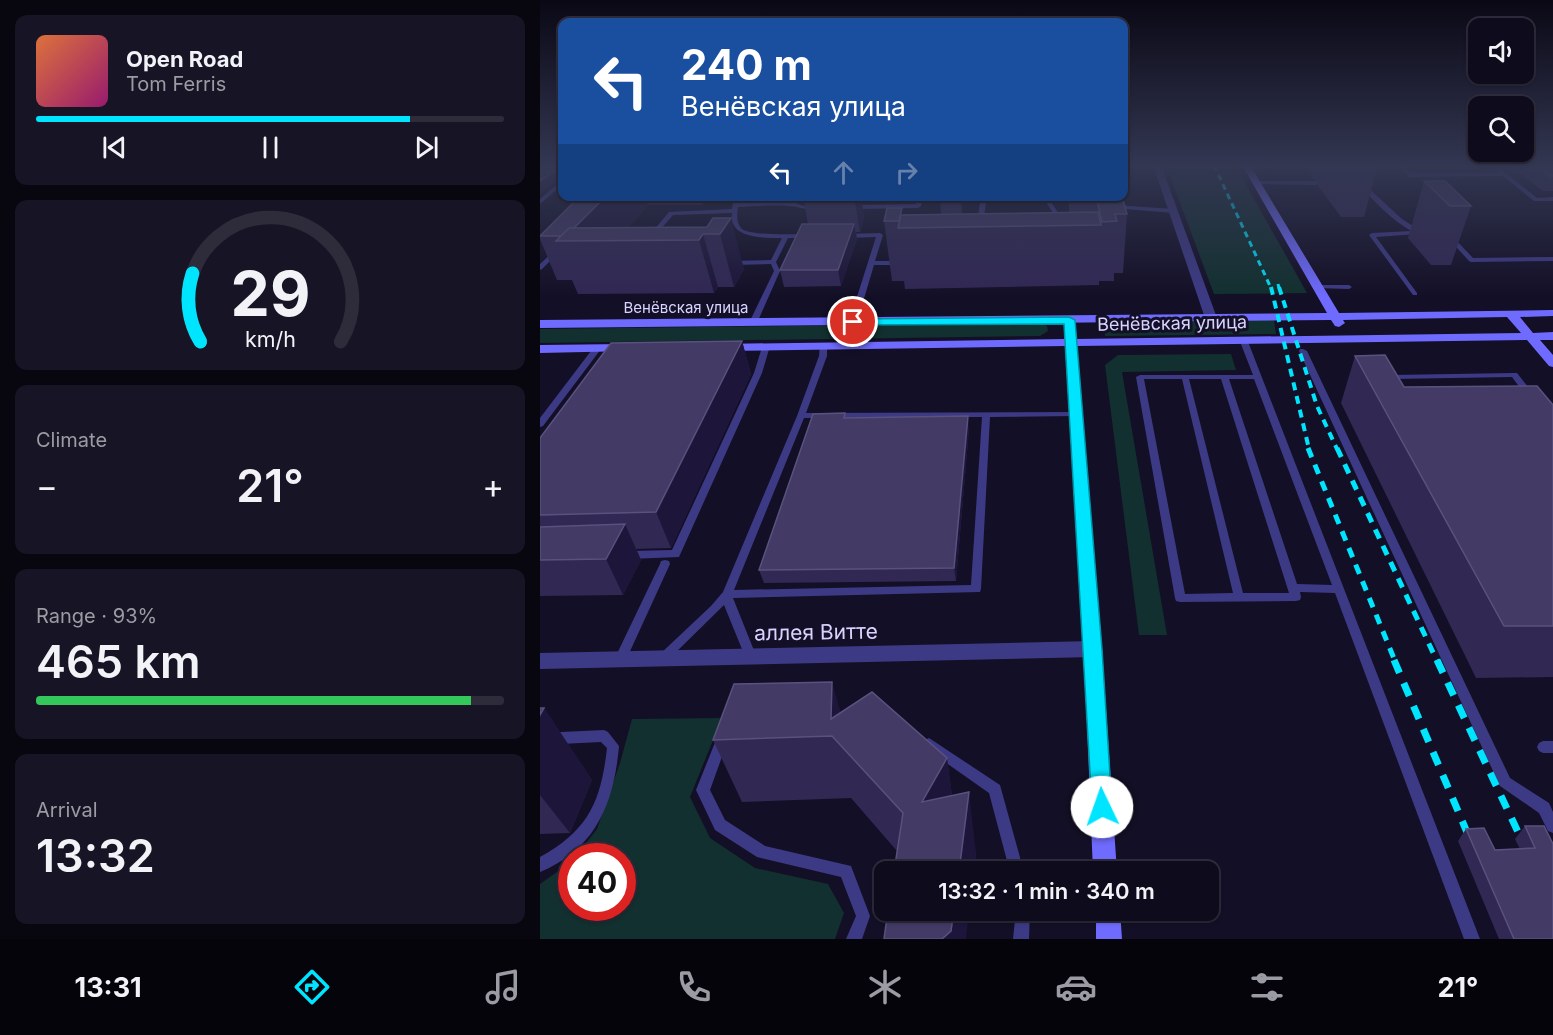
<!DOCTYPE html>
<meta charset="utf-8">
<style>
:root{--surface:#0e0b1c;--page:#171425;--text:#f1f3f6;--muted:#9b9ba3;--line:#2e2b3b;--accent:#00e5ff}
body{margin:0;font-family:Inter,sans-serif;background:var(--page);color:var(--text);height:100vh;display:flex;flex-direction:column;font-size:22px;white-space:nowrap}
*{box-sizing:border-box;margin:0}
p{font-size:20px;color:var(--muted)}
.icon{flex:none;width:33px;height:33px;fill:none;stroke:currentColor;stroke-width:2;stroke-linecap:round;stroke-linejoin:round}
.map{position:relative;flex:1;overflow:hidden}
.side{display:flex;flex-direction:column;gap:15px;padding:15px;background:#08060f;width:540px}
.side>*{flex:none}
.guide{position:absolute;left:18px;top:18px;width:570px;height:183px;border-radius:12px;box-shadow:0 2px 4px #0004,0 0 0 2px var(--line);background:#1a4fa0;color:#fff;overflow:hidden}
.tools{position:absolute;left:928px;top:18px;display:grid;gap:12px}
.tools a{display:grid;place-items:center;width:66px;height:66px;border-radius:12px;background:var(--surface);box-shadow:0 2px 4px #0004,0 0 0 2px var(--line);font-size:30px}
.speed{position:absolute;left:18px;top:843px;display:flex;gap:12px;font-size:30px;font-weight:700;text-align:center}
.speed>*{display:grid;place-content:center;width:78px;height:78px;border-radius:50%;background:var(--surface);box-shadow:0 2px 4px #0004,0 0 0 2px var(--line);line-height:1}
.speed .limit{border:9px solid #d22;background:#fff;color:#111}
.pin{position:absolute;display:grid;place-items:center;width:51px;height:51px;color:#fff;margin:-26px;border:3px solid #fff;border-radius:50%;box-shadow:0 2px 6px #0007}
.me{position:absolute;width:66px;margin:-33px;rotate:357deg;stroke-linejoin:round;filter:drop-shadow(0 0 4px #0008)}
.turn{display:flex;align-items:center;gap:21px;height:126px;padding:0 24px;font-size:27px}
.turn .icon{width:78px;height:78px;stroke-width:2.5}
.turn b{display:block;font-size:42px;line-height:51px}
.lanes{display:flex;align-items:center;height:57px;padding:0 24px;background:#0003;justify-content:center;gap:30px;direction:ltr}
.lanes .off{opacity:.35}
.big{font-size:45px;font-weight:600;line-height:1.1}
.side .widget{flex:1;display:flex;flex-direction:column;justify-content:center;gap:9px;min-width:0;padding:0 21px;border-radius:12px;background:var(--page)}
.side .dial{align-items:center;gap:0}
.dial svg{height:156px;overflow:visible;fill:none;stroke:var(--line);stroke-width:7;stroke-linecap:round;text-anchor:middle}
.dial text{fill:var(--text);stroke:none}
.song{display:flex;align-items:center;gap:18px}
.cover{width:72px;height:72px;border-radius:9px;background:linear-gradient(135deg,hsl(20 70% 55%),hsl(320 70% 35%))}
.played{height:6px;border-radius:3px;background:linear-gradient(90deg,var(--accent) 80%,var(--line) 80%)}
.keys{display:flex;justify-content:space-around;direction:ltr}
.heat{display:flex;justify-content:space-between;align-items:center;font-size:33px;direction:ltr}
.charge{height:9px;border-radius:4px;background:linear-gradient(90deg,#34c759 93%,var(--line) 0)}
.trip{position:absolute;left:334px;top:861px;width:345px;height:60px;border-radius:12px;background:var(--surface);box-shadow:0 2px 4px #0004,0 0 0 2px var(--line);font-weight:600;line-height:60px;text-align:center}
.menu{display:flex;height:96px;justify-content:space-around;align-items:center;background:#06040b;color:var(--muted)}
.menu .icon{width:42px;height:42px}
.menu .selected{color:var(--accent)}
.menu b{font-size:27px;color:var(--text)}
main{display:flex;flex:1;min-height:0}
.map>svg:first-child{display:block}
.green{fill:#12302f}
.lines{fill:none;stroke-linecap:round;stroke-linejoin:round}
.lane{fill:#3d3a85;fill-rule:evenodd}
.street{fill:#3d3a85;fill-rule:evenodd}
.secondary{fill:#6f6bff;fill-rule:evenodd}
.rail-far3{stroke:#00e5ff;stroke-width:3;stroke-dasharray:6 4.5;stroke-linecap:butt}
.rail-far2{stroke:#00e5ff;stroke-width:4;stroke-dasharray:8 6;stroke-linecap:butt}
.rail-far1{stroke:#00e5ff;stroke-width:5;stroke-dasharray:10 8;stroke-linecap:butt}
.rail{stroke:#00e5ff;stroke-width:7;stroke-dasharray:14 11;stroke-linecap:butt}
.wall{fill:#312854}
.shaded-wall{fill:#1d163a}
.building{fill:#433a66;stroke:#5a527e;stroke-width:1.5}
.route{fill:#00e5ff;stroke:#0095a6;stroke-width:1.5}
.labels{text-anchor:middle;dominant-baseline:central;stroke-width:6;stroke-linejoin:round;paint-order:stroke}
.far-street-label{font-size:15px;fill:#d9d4ff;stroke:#130f26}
.street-label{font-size:18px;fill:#d9d4ff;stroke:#130f26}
.near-street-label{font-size:21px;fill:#d9d4ff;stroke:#130f26}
</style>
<main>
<section class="side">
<div class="widget">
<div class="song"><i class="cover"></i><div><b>Open Road</b><p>Tom Ferris</p></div></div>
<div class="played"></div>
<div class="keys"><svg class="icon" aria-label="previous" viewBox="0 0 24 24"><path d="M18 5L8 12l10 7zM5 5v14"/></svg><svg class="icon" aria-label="pause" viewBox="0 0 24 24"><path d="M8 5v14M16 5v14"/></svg><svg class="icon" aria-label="next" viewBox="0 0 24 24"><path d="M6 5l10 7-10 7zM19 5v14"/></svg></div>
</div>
<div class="widget dial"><svg viewBox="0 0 100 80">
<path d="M14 69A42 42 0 1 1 86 69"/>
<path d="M14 69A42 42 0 0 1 10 34" stroke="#00e5ff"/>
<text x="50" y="56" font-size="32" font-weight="700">29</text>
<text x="50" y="72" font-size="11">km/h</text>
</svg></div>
<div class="widget"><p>Climate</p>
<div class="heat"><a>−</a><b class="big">21°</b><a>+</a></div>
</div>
<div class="widget"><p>Range · 93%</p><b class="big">465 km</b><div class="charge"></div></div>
<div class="widget"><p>Arrival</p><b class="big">13:32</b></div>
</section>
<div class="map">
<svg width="1013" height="939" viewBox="0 0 1013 939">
<rect width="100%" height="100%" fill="#130f26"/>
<path class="green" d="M626,165H695L767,293L674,294Z
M734,320L736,334L565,336L564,323Z
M501,323L507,326L508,331L500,336L0,343V329Z
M691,354L696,370L582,372L627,635H599L565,365L578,355Z
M182,718L150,797L170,838L215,868L288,884L304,913L295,939H0V884L31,862L32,908H82V856H36L57,829L80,763L92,719Z"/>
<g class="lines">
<path class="lane" d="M858,165H863L870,173H959L951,165H956L997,198L1013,197V201H994L963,176L869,177Z
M716,181H776L779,183L776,185L714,184V182Z
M20,182H22V185L0,204V199Z
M821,185H825L862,219L884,233L881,235L877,234L836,237L877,293V295H873L829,235L832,233L871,231C852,220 836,203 821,187Z
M194,196H200L199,203L253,202L264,206H275L278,208C267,212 259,206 249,206C232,205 215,206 198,207C197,214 196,223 202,229C211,236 256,234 268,234L271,236L268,238H248L236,262L240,271L217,323L213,325L209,323L234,271L231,264L190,265L187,263L190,261L231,260L242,238C224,238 188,239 192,213L133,215L113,238L108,237L129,212L192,209Z
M378,196H384L381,206L378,208L313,209L310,207L313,205L376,204Z
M441,196H447L443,223L440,225L437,223Z
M503,196H508L509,198H539L542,200L539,202H511L523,220L520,222L518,221L506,202L502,200L504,199Z
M575,205L633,209L636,211L633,213L573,208L572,207Z
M340,233L343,235L335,261H360L363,263L360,265H334L317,322L313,324H310L309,322L336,237L306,238L303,236L306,234Z
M909,237H913L933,258L1013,257V261L931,262L929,261L909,239Z
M14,251L19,252L2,269L0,270V264Z
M778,285H809L812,287L809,289L776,288V286Z
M700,337H706L707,339L940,939H924L795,593L760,592L761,597L760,600L756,601L640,602L636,601L635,598L596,377L600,375H713L699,339ZM604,379H642L693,593L645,594ZM649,379H681L749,593H703ZM689,379H714L792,585L757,584Z
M223,344H226L230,346L222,373L139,557L89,559L85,558L84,555L85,552L89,551L132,550L214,373Z
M280,344H283L287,346V356L266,413L536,412L540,414L536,416L450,417L441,589L440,592L193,598L213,648L216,656L214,659L210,661L206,659L184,605L127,661L123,663L119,661L117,658L119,655L171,606L183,592L257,416L279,356ZM442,417L431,585L194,590L264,418Z
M54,347H57L61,349L3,426L0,427V418Z
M760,349H763L767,351L970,778L1009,803L1013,812V833L1008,831L999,813L960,786L759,351Z
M974,373H977L992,392L993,394L992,396H986L972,377L852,379L848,377L852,375Z
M125,560L129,561L130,564L86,660L84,663L80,665L76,663L74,660L120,564L121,561Z
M64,730L68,732L79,746C74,803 56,849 0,872V857C49,830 61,801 67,748L61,742L0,745V733Z
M182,734L186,736L188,740L170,790L185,820L225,846L311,866L330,916L322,939H306L316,916L301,877L217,857L175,830L156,790L176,740L178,736Z
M389,738L460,785L484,872H470L449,793L385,748L383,744L385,740Z
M1003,741H1013V753H1003L999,751L997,747L999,743Z
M476,910H490L489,939H473Z"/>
<path class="street" d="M613,165H621L677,318L675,320L671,322L665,318Z
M553,641L560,644L562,649L560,654L553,657L0,669V653Z"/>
<path class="secondary" d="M702,165H710L799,313L1013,310V316L980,317L993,333L1013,332V340H1000L1013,355V367L1009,366L987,340L537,346L562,649L577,872H553L544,649L525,346L185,351L179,347L181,344L524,339V333L530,329L534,330L536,339L981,333L967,317L803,320L805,323L799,327L795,326L791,320L0,328V320L787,313Z
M86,344L92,348L90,351L0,353V345Z
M556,910H580L582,939H556Z"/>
<path class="rail-far3" d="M674,165L731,288
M738,284L739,288"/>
<path class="rail-far2" d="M731,287L769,449
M739,287L777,406L797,449"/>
<path class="rail-far1" d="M768,448L855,661
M797,448L897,661"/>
<path class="rail" d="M854,660L932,844
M897,660L986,849"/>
</g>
<path class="wall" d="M0,165H22V182L20,173H16L18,180L10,185L0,194Z
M764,165H838L824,217H801L778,186L779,182L773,179Z
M970,165H1013V191H1003Z
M884,181L931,206L911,265H891L868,238Z
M40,196H169L163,205H108L89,227H167L173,218L204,269L194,287H178L174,293L38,294L32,280H17L0,239V235Z
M263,196H321L324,218L320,232H316L317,239L301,286L244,287L240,270L268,224Z
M400,196H423L422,214L529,212V196H582L587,214L583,273H574V281H559V285L365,289L364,281H352L344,221L363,215L401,214Z
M202,341L211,374L131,548L96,549L101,560L83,595L0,596V438Z
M815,356L864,387L1013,405V677L936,678L801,403Z
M306,418L429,429L416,581L224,583L219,570Z
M0,708H4L52,780L30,833L0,834Z
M301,712L407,758L412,796L436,853L434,872H354L357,851L311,798L202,802L173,740Z
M985,826H1004L1013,939H959L918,841L926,829L955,850L980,849L975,839Z"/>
<path class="shaded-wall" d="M15,171L18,180L10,185L0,194V181Z
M65,196H106L108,205L78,241L27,236Z
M160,196H169L163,205Z
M314,196H321L324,218L320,232Z
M420,196H423L422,215Z
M191,218L204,269L194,287L180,234Z
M314,224L317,239L301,286L298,270Z
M163,234L178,287L174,293L159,240Z
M202,341L211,374L131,548L116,512Z
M428,416L429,429L416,581L414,568Z
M85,524L101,560L83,595L66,559Z
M292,682L310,745L291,719Z
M4,708L52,780L30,833L0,795V715Z
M407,758L415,819L382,802Z
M429,792L436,853L434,872H419Z
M414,910H429L426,939H402Z"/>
<path class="building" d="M20,165H22V176H20Z
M994,165H1013V176H1009Z
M0,171H15L0,181Z
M884,181H905L931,206H910Z
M40,196H66L34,228H29L21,236H0Z
M556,196H582L587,214H575L577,221L562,222Z
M347,208H362L359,221H344Z
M558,212L561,225L358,228L361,215Z
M173,218H191L180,234H163L159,240L16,241L29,228L167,227Z
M262,224H314L298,270H240Z
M202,341L116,512L0,515V438L71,343Z
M845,355L864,387L997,386L1013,405V626H964L815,356Z
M305,413L304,418L428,416L414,568L219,570L273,414Z
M85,524L66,559L0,560V527Z
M292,682L291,719L332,692L407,758L382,802L429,792L419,872H354L363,813L292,736L173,740L194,684Z
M0,708H4L0,715Z
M985,826H1004L1013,844V939H974L926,829L944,828L955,850L995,848Z
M348,910H414L411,931L402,939H344Z"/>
<linearGradient id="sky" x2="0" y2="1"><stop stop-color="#0a0815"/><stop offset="0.56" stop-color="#333752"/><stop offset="1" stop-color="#333752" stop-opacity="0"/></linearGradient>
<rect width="1013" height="297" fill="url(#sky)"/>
<path class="route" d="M529,317L535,320L562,649L572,807L569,814L562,817L555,814L552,807L524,324L313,325L308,322L313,319Z"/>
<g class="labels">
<g class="far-street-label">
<text x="146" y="307">Венёвская улица</text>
</g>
<g class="street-label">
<text transform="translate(632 323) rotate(-1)">Венёвская улица</text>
</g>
<g class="near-street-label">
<text transform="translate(276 632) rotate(-1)">аллея Витте</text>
</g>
</g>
</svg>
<div class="tools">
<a><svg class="icon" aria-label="sound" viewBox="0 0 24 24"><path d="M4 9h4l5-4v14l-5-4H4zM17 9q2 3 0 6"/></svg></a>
<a><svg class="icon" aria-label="search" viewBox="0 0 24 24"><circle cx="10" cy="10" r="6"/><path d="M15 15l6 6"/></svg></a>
</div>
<div class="speed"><div class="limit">40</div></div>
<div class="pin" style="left:313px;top:322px;background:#d93025"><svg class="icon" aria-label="arrive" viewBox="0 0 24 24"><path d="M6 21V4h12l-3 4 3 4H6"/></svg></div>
<svg class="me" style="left:562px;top:807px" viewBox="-20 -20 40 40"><circle r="19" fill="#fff"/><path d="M0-13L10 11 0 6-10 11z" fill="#00e5ff"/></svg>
<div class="trip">13:32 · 1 min · 340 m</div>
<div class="guide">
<div class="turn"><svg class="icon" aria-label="left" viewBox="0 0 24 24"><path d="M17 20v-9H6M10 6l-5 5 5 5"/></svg><div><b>240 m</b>Венёвская улица</div></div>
<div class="lanes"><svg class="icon" aria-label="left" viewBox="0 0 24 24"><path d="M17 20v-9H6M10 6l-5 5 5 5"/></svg><svg class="icon off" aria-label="ahead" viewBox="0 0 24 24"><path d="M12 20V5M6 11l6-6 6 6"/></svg><svg class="icon off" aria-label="right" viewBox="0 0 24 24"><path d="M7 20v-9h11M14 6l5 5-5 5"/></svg></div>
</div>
</div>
</main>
<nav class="menu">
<b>13:31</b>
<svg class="icon selected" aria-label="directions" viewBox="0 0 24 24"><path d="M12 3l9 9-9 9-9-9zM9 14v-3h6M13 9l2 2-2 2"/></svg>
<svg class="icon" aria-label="music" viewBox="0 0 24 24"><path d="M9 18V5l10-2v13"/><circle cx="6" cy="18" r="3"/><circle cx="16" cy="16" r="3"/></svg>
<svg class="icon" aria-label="phone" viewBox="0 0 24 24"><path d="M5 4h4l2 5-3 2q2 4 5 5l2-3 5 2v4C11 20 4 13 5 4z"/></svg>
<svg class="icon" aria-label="climate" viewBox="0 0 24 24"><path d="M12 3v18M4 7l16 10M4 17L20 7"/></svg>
<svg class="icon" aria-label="car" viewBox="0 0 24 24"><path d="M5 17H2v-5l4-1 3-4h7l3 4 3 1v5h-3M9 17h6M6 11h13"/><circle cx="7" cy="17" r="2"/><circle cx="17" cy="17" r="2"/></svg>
<svg class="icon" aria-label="filters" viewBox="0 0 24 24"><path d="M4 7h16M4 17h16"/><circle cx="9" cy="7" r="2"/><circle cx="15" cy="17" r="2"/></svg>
<b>21°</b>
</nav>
